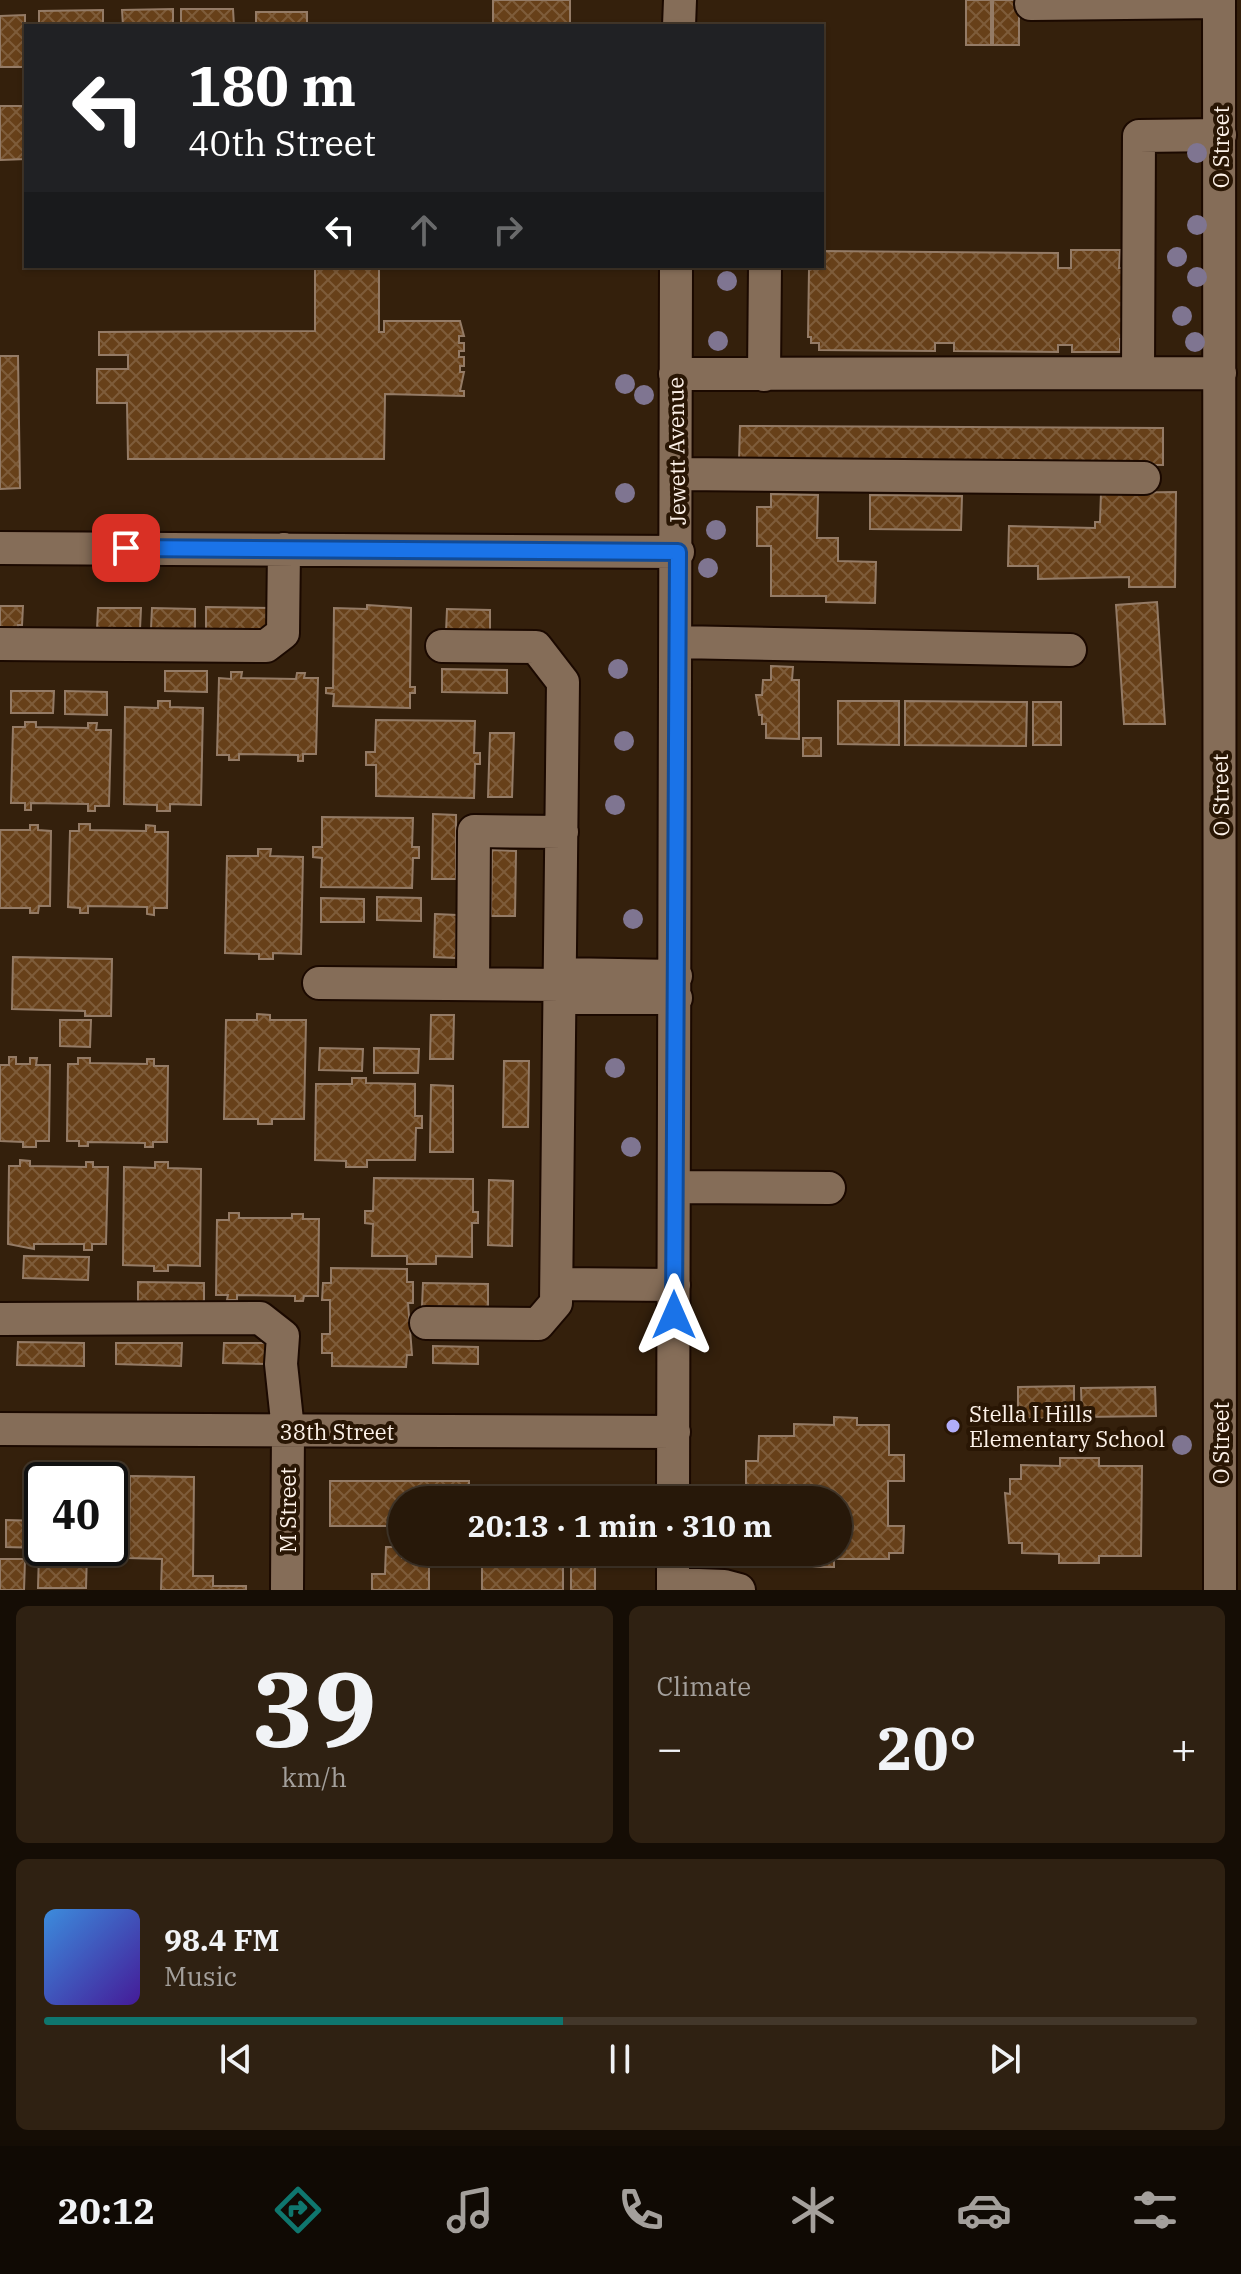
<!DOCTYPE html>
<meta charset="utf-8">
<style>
:root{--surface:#271809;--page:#2f2112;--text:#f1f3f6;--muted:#a4a09c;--line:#43372a;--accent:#0f766e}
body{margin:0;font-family:"IBM Plex Serif",serif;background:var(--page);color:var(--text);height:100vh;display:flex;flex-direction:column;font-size:30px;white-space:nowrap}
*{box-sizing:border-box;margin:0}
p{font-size:26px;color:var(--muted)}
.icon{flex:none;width:44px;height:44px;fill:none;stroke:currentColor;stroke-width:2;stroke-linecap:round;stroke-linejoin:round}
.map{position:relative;height:1590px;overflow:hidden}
.panel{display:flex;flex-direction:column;gap:16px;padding:16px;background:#150d05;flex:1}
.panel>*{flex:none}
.top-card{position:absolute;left:24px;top:24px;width:800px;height:244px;border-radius:0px;box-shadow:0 2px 6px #0004,0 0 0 2px var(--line);background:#202124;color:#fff;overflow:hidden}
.speed{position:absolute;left:24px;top:1462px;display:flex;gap:16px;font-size:40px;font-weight:700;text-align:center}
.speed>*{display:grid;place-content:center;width:104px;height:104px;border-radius:50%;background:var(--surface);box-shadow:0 2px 6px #0004,0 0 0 2px var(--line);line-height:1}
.speed .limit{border:4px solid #111;border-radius:12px;background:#fff;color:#111}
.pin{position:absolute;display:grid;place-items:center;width:68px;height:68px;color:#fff;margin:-34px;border-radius:16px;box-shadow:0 4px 12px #0006}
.me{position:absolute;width:88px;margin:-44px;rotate:0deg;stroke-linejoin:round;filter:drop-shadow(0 0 6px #0008)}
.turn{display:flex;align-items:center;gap:28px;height:168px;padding:0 32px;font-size:36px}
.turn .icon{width:104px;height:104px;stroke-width:2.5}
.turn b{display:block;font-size:56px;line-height:68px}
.lanes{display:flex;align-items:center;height:76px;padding:0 32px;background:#0003;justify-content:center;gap:40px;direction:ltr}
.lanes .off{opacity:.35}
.big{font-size:60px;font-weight:700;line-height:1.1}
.panel .tile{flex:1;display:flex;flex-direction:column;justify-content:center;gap:12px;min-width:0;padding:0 28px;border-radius:12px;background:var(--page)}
.panel .dial{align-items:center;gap:0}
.dial b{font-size:104px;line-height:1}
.song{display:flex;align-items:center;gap:24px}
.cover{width:96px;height:96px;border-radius:12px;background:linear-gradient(135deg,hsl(210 70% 55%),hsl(260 70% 35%))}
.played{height:8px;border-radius:4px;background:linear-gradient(90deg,var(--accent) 45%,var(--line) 45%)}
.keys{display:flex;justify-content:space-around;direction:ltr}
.heat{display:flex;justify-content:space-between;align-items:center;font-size:44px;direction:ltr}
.panel .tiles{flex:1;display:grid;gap:16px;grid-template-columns:1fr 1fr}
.tile:last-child{grid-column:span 2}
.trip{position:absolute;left:388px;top:1486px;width:464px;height:80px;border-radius:40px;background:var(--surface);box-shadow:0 2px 6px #0004,0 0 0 2px var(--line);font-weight:700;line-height:80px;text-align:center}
.tabs{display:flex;height:128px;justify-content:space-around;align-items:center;background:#100a04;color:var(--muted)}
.tabs .icon{width:56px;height:56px}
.tabs .on{color:var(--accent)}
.tabs b{font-size:36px;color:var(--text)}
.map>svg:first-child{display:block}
.building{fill:url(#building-cross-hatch);stroke:#947b66;stroke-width:2}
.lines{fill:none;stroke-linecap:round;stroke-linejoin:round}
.minor-casing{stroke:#1b0900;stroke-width:36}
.minor{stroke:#856d58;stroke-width:32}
.tree{fill:#7f7591}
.route-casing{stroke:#114b97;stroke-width:20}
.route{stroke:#1a73e8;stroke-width:14}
.poi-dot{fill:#b1adfa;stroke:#291604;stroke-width:3}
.labels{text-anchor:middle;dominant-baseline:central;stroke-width:8;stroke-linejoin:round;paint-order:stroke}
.street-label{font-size:22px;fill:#fdf2e9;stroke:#291604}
.poi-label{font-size:22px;fill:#fdf2e9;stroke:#291604;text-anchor:start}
</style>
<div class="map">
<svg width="1241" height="1590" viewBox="0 0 1241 1590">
<defs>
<pattern id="building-cross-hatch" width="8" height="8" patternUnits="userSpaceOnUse" patternTransform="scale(2)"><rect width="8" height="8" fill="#674019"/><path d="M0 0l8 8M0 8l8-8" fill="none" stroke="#7e5c3a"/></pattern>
</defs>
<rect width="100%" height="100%" fill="#34200c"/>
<path class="building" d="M493,0H570V26H493Z
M966,0H991V45H966Z
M993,0H1019V45H993Z
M173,9V26H123L122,10Z
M181,9H233L234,26H181Z
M103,10V26H39V11Z
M256,12H307V26H256Z
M25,15V67H0V16Z
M0,106H26V159L0,160Z
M1071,250H1120L1119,268H1128V339H1120V352H1072V345H1058V352L954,351V343H935V351L819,350V343H811V337H808L809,270L822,266V251L1058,253V268H1071Z
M315,266H379V332H384V321H460L464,336H459V343H464V351H459V357H464V366H460V372H464L460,391H464V396L385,394L384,459H128L127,403H97V369H128V355H99V332L315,331Z
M0,356H18L20,488L0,489Z
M740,426L1163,428V465L739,461Z
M1176,492L1175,587H1129V577L1038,579V566H1008L1009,526L1095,528V522H1100L1101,493Z
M771,494L818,495L817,538H838V561L876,562L875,603L826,602V596H771V546H757V507H771Z
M870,495L962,496L961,530L870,529Z
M1157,602L1165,724H1124L1116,605Z
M367,605L411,608L410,687H415V693H410V708L333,706L334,694L326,693V688H333L334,608L367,609Z
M0,606H23L22,625H18V631H0Z
M206,607L271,608V632L206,631Z
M98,608H141L140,629H97Z
M152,608L195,609V630L151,629Z
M447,609L490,610V632H446Z
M771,666L793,667L792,680H799V739L766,738V724H762V715H759L756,695H762L763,680H771Z
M442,669L507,670V693L442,692Z
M165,671H207V692L165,691Z
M231,672H242L241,678L296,679L297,673H305L304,678H318L316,754H303V761H298V755L239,754V760H229V755H217L219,678L231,679Z
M11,691H54L53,713H11Z
M65,691L107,692V715L65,714Z
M158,701H170V707L203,708L201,805L170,804V811H157V805L124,804L125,707L158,708Z
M838,701H899V745L838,744Z
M905,701L1027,702L1026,746L905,745Z
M1033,702H1061V745H1033Z
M376,720L475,721L474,753H480V764H475L474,798L376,796V765H366V752H375Z
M25,722H36V727L88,728V723H97L96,730H111L109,806H95V811H88V804L31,803V810H25V803H11L13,727H25Z
M490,733H514L512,797H488Z
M803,738H821V756H803Z
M433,814L456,815V879H432Z
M322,817L413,818L412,847H419V858H413L412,888L321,887L322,858L313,857V847H322Z
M79,824H90V830L146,831V825L155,826V832H168L167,908H154V915L147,914V907L88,906V913H80V908L68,907L70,831H79Z
M30,825H38V830L51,831L50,906H39L38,913H30V908H0V830H30Z
M258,849H271L270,856L303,857L301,954L273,953V959H259V954L225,953L227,856H258Z
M492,850L516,851L515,916H491Z
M377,897L421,898V921L377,920Z
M321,898L364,899V922H321Z
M435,914L457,915L456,958L434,957Z
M13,957L112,959L111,1016H85V1011L12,1009Z
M257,1014L270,1015V1020H306L304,1119H272V1124H258V1119H224L226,1020H257Z
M431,1015H454L453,1059H430Z
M60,1020H91L90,1047L60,1046Z
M320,1048L363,1049L362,1071L319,1070Z
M374,1048L419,1049L418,1073H374Z
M9,1057H16V1064H30V1058H37L36,1065H50L49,1141H36V1147H23V1142L0,1141V1065H9Z
M78,1058H90V1063L147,1064V1059H154V1066H168L167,1142H153V1147H145V1143L88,1142V1146H79V1141H67L68,1064H78Z
M504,1061H529L528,1127H503Z
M352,1078H366V1083L415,1084V1116H422V1128H416L415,1160H367V1167H346V1161L315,1160L316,1084H352Z
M431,1085L453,1086V1152H430Z
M20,1160L30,1161V1166L86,1167V1162H93V1167H108L106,1244H92V1250H84V1244H34V1249L8,1244L9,1166H20Z
M155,1162H168V1168L201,1169L200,1266L168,1265V1271H154V1266L123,1265L124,1167L155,1168Z
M374,1178L473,1179V1212H478V1223H472V1257L436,1256V1264H407V1256H372L373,1224L365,1223V1211H373Z
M489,1180L513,1181L512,1246L488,1245Z
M229,1213H239V1218H292V1214H303V1219H319L318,1296H304L303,1301H295V1296L237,1295V1300H227L228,1295H216L217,1220H229Z
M24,1256L89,1257L88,1280L23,1278Z
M331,1268L407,1269V1282H413V1303H408L412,1355H407L406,1367L332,1366V1353H322V1334H330V1300H322L323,1283H331Z
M138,1282L204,1283V1305L138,1304Z
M423,1283L488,1284V1307L422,1306Z
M18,1342L84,1343V1366L17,1365Z
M116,1343H182L181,1366L116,1364Z
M224,1343H268V1364L223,1363Z
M433,1346L478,1347V1364L433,1363Z
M1074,1386V1418L1018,1419V1387Z
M1155,1387L1156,1416L1082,1417L1081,1388Z
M834,1417L857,1418V1425H889V1455H904V1481H888V1526H904L903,1553H889V1559H834V1567H765V1552H838V1500H746V1461H758L759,1436H794V1424L834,1425Z
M1060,1458H1099V1466H1142L1141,1556H1099V1563H1059V1554L1022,1553V1543H1009L1005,1493L1010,1494V1479H1021V1465L1060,1466Z
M130,1476L194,1477L193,1576H213V1586H246V1590H161L162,1559L129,1558Z
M330,1481H469V1500H402V1526H330Z
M540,1488H586L594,1490V1500H520L540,1498Z
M6,1520L42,1521V1548L6,1547Z
M386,1547H402V1558H422V1552H429V1590H372V1574H385Z
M39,1552L87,1553L86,1588H38Z
M0,1559H25L24,1590H0Z
M482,1563H563V1590H482Z
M571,1564H595V1590H571Z"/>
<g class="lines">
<g class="minor-casing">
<path id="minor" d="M1219,0L1220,1590
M1031,4L1219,2
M679,26L680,0
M1138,373L1139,136L1220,135
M675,374L1220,373
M764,375L765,266
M678,474L1144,478
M0,548L678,552
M677,642L1070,650
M0,644L266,646L283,633L284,549
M560,974L676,976
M319,983L560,985
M473,984L474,831L562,832
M560,998H676
M675,1187L829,1188
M557,1284L674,1285
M0,1319L260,1318L283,1336L281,1364L288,1430L287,1590
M426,1323L538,1324L556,1303L563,682L536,647L442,646
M0,1429L674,1432
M673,1500L676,266
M673,1584L724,1586L739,1590
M673,1590V1552"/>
</g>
<use href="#minor" class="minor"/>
</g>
<g class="tree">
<circle cx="1197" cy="153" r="10"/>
<circle cx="1197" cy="225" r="10"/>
<circle cx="1177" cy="257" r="10"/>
<circle cx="1197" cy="277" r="10"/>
<circle cx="727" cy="281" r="10"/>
<circle cx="1182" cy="316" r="10"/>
<circle cx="718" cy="341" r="10"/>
<circle cx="1195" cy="342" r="10"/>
<circle cx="625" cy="384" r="10"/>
<circle cx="644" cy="395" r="10"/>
<circle cx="625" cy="493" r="10"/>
<circle cx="716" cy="530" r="10"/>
<circle cx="708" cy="568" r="10"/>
<circle cx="618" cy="669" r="10"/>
<circle cx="624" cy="741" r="10"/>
<circle cx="615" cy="805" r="10"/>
<circle cx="633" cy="919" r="10"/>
<circle cx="615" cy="1068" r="10"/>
<circle cx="631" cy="1147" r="10"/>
<circle cx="1182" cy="1445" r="10"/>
</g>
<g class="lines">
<g class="route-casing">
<path id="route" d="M126,548L678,552L674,1315"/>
</g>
<use href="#route" class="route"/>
</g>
<circle class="poi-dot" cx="953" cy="1426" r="8"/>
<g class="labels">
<g class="street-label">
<text transform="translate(1220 147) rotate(-90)">O Street</text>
<text transform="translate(676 451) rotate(-91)">Jewett Avenue</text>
<text transform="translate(1220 795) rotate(-91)">O Street</text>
<text x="337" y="1431">38th Street</text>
<text transform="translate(1220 1443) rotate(-90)">O Street</text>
<text transform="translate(287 1510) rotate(-90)">M Street</text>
</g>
<g class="poi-label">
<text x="969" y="1413">Stella I Hills<tspan x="969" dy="25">Elementary School</tspan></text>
</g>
</g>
</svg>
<div class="speed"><div class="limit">40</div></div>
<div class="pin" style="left:126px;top:548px;background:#d93025"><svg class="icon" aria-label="arrive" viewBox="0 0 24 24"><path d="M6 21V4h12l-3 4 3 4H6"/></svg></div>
<svg class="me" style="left:674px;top:1315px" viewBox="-20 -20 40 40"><path d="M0-17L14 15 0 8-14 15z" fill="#1a73e8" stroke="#fff" stroke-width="4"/></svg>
<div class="trip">20:13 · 1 min · 310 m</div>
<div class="top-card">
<div class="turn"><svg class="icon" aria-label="left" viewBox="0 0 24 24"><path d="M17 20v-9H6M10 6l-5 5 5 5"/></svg><div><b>180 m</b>40th Street</div></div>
<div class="lanes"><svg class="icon" aria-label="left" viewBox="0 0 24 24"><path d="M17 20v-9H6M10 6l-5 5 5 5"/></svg><svg class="icon off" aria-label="ahead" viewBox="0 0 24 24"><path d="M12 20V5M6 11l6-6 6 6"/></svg><svg class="icon off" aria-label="right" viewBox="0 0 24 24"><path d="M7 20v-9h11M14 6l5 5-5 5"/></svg></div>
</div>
</div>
<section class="panel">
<div class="tiles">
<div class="tile dial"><b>39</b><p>km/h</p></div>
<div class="tile"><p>Climate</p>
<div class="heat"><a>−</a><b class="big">20°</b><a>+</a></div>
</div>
<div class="tile">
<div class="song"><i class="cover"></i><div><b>98.4 FM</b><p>Music</p></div></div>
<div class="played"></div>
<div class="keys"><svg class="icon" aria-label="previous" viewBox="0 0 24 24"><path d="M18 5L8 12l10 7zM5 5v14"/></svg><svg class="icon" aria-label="pause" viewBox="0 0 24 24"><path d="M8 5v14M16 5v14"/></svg><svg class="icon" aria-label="next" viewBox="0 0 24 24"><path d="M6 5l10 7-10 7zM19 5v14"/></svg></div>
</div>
</div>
</section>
<nav class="tabs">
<b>20:12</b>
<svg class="icon on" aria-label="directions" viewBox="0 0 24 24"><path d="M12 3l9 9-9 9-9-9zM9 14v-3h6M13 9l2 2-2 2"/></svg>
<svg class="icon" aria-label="music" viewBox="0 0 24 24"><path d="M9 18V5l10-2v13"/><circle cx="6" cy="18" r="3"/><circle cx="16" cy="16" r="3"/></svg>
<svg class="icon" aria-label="phone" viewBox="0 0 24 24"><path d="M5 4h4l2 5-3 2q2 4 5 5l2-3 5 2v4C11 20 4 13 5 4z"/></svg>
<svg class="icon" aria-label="climate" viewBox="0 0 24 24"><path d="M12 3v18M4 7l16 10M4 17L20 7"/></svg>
<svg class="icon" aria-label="car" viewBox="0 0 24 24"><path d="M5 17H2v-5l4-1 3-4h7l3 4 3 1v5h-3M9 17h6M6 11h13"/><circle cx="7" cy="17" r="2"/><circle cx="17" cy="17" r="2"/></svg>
<svg class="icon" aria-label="filters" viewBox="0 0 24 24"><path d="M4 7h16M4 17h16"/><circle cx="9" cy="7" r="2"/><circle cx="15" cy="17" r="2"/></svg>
</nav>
